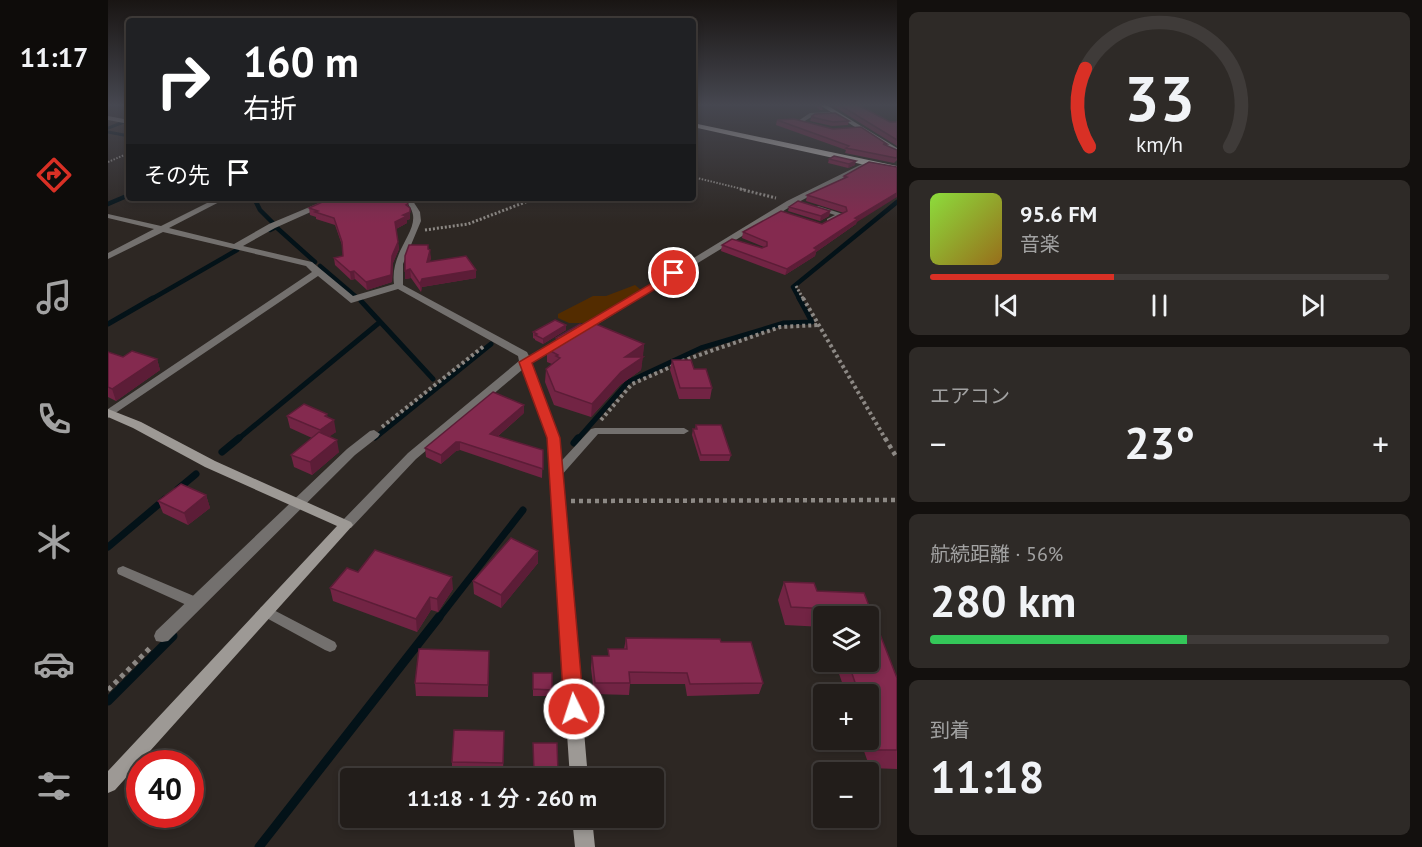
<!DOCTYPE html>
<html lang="ja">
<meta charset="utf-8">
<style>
:root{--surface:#221d1a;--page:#2e2a27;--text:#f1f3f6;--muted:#a2a2a2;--line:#3f3b39;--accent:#d93025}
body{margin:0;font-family:"PT Sans","Noto Sans JP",sans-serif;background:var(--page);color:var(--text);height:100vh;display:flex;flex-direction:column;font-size:22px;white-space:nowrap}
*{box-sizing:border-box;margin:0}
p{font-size:20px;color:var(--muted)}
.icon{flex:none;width:33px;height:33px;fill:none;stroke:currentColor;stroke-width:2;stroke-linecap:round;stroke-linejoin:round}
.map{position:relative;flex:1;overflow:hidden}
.sheet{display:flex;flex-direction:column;gap:12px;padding:12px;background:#13100e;width:525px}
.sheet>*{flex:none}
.top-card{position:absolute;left:18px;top:18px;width:570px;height:183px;border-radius:6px;box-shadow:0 3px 9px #0003,0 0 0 2px var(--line);background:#202124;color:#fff;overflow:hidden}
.buttons{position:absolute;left:705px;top:606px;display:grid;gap:12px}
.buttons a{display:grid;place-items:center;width:66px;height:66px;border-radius:6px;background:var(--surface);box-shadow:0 3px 9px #0003,0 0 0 2px var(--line);font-size:30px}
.speed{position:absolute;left:18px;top:750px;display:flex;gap:12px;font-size:30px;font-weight:700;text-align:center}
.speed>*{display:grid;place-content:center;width:78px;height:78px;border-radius:50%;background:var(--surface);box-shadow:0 3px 9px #0003,0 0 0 2px var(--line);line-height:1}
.speed .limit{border:9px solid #d22;background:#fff;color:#111}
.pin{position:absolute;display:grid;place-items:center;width:51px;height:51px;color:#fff;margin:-26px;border:3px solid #fff;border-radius:50%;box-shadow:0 2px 6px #0007}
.me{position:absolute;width:66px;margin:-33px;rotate:356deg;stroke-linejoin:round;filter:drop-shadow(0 0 4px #0008)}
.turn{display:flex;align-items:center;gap:21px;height:126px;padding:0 18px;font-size:27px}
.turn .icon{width:78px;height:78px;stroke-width:2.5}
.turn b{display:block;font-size:42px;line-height:51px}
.then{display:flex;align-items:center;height:57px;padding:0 18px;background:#0003;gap:12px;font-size:22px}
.big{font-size:45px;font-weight:600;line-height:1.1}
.sheet .tile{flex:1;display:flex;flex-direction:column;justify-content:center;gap:9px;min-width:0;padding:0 21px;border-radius:9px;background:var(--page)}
.sheet .dial{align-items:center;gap:0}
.dial svg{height:156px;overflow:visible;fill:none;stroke:var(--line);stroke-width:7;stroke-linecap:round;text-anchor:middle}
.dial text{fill:var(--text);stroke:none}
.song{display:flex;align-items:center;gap:18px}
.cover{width:72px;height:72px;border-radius:9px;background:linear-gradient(135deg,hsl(90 70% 55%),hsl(40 70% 35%))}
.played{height:6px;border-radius:3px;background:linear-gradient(90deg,var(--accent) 40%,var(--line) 40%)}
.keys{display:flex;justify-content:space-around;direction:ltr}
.heat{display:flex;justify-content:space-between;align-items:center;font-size:33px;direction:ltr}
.charge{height:9px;border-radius:4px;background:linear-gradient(90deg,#34c759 56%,var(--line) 0)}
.trip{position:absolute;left:232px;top:768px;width:324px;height:60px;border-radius:6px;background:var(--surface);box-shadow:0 3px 9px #0003,0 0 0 2px var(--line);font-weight:600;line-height:60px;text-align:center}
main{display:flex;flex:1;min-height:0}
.tabs{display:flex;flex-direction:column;width:108px;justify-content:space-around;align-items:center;background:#0e0c0a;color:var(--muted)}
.tabs .icon{width:42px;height:42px}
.tabs .current{color:var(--accent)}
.tabs b{font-size:27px;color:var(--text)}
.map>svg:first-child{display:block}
.green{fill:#532c00}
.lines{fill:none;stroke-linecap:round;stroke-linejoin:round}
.stream-far4{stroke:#031218;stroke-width:3}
.stream-far3{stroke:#031218;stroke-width:4.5}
.stream-far2{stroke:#031218;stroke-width:5}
.stream-far1{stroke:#031218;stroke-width:7}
.stream{stroke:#031218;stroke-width:9}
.path-far4{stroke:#8c8884;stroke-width:2;stroke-dasharray:1.5 1.5;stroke-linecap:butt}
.path-far3{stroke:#8c8884;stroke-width:3;stroke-dasharray:2 2;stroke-linecap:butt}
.path-far2{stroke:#8c8884;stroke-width:4;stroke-dasharray:3 3;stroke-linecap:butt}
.path-far1{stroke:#8c8884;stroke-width:4.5;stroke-dasharray:4 4;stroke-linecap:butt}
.path{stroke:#8c8884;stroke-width:5;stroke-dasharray:4.5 4.5;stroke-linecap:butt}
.lane{fill:#73706e;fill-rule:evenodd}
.street{fill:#73706e;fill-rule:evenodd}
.secondary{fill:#9d9995;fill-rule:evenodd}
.primary{fill:#beb9b4;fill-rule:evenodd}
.wall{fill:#722444}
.shaded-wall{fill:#5c1d37}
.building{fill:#842a4f;stroke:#5c1d37;stroke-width:1.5}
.route{fill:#d93025;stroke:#8d1f18;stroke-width:1.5}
</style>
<main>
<nav class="tabs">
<b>11:17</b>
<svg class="icon current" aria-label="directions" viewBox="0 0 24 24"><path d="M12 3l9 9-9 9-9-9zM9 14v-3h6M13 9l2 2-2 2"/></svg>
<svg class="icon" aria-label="music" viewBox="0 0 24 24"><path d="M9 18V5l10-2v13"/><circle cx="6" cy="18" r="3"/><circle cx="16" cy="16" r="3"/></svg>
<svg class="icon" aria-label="phone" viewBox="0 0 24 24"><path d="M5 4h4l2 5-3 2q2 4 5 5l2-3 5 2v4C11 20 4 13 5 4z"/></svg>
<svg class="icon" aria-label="climate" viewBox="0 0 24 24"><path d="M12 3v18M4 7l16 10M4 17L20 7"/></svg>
<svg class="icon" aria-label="car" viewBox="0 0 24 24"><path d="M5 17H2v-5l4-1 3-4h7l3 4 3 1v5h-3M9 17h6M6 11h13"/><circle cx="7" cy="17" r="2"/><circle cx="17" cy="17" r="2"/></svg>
<svg class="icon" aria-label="filters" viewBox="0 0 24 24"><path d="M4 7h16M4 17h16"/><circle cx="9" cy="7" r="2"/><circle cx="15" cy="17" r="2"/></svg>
</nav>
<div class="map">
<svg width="789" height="847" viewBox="0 0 789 847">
<rect width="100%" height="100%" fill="#2d2723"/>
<path class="green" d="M527,285L533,290L477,323H461L450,318V314L485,296H498Z"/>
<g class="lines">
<path class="stream-far4" d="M0,128L16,122
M0,132L21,136"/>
<path class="stream-far3" d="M146,198L152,210L165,223
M0,204L21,195
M162,230L168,227L207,262
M212,266L247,296
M42,300L129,250
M692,300L685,287L789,202"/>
<path class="stream-far2" d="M253,301L325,379
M0,324L45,298
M267,438L383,344
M129,440L272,322
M469,440L520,382L593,348L676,323L704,322L691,298"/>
<path class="stream-far1" d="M466,443L470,438
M114,452L131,438
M70,489L88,474
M0,547L57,499
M330,619L415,510"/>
<path class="stream" d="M0,701L65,636
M151,847L331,617"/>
<path class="path-far4" d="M0,162L21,153
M585,177L638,190"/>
<path class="path-far3" d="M632,189L668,198
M317,230L360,224L428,198
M688,286L696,300"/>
<path class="path-far2" d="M695,298L778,440
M574,361L672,327L711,325
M493,420L524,384L567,365
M274,427L376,346"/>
<path class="path-far1" d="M777,438L789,458
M463,501L789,500"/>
<path class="path" d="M0,690L43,647"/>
<path class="lane" d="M722,112L724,115L705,116L695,122L702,124V126L687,123L702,113Z
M710,206L735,214L736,215L725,223H719V219L727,215L708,209L707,208Z
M487,428H576L581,431L576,434H490L452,477H444L442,474L444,471L483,429Z
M15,566L93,599L95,603L93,607L88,608L83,607L10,574L9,571L10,568Z
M158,606L227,642L229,646L227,650L222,652L217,650L153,615L151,611L153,607Z"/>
<path class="street" d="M0,116L21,120V124L0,120Z
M760,161L763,163L762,164L685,205L475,333H467L466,331L679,201Z
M109,198H119L61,228L126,244L161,224L223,198H234L167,228L135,246L204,262L245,296L286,284C282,253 308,234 305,215C304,208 299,203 295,198H303L312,212L313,221L295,264V285L419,352L421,356L447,341L451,340L456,343L421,364L308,459L243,528H233L231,525L233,522L300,453L411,361L410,356L290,289L243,303L210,276L0,418V409L204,272L198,266L55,232L0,259V253L46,229L0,218V214L53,226Z
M266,430L272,434L270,437L247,455L60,641L54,642L48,641L46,636L48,631L239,449L262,431Z"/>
<path class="secondary" d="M710,104H717L789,148V153Z
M417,359L422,362L451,438L480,778H462L439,438L412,362Z
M0,409L33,422L107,461L243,522L245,525L7,790L0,793V771L229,526L97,467L25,428L0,417Z
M464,818H484L487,847H467Z"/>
<path class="primary" d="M585,123L789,166V172L585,127Z"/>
</g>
<path class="wall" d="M704,104H713L715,110H712Z
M722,104H748L782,122H789V146Z
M704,116L741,121L740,125L724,126L702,121Z
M669,120L779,146L789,150V160L786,163L737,153L738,150L668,125Z
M721,159L747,165L740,168L720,163Z
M761,162L748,224L708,252L707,256L677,275L613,251L614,245L654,248L656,247L634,238L635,232L714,224L736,213L698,201L699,195L735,179L736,176Z
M191,198H218L206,203Z
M300,204V206L302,208V219L299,220V223L288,229L291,249L285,263L284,282L259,290L247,279L243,280L227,265L226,258L235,256V248L227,225L208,219V217L202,215L201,208Z
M681,207L722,211L721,216L712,221L680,211Z
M320,249L323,258L322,261L368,270V278L314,287L313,292L303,278L297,279V271Z
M458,325V330L435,344L427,340V339L425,338V332Z
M476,326L536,344L533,370L512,385L483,417L446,405L437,382L438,369L444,364L439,362V349L448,344V338Z
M0,352L15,357L49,359L52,370L8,401L0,397Z
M564,360L586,369L604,388L602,399H571L562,370Z
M416,413L389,437L435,450L434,478L352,450L348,451L333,464L318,457L317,448Z
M179,416L220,417L228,432L221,436L231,452L204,475L186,467L183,455L204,438L182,428Z
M588,425L623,455L621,461H592L584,435L585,429H587Z
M98,495L102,508L80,525L55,513L50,501Z
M430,551V563L393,608L366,594L365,581Z
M250,572L345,589L330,612L323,610L309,632L225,601L222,588Z
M676,582L706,583L709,591L756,593L789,678V769L762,768L752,740H760V694H738L727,662H760V616H716V627L677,625L670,600Z
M518,638L613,642L655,683L651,694L579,696L577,684H522L521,695L486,694L483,668L484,656H500V649H516Z
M381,651L380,697L308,696L307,683Z
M425,673L444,690V696H425Z
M396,731L395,776L344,775V762Z
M425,749L450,773V778H426Z"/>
<path class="shaded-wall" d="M748,161L747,165L740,168L741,164Z
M789,193V197L749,222L748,224L708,252L707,256L677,275L679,269L706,248L747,218Z
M205,198H218L206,203Z
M302,208V219L299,220V223L288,229L287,222Z
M722,211L721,216L712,221L713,216Z
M290,242L291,249L285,263L284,282L259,290L258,282L284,256Z
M322,250L323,258L319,270V262Z
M302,269L303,278L297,279V271Z
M368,270V278L314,287L313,292L312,284L314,279Z
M246,271L247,279L243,280L242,272Z
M458,325V330L435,344V339Z
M536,344L535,357H517Z
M535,357L533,370L512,385L483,417L484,404L513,372Z
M49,359L52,370L8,401L4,389Z
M416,405V413L382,443V434Z
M219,414L221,423L226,420L228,432L214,442L212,430L217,416Z
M229,440L231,452L204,475L202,462Z
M348,442H352V450L348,451L333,464V455Z
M98,495L102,508L80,525L76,513Z
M430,551V563L393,608V595Z
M344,577L345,589L330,612L329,599Z
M322,597L323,610L309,632L308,619Z"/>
<path class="building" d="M730,104H748L782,122H789V140Z
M727,113L741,121L725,122L703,117H706L704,116L707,114Z
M686,119L725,129L753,127L779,144H775L789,150V157L788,158L738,148L741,146L669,120Z
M726,156L748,161L741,164L721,159Z
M761,162L789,167V193L747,218L750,219L706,248L709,250L679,269L614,245L624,239L654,248L659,246V242L635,232L673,211L714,224L739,211L738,207L699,195L739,177L736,176Z
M223,198H287L298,201L300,204L298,205L302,208V212L295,215L299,216L287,222L290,242L284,256L283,275L258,282L246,271L242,272L226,258L235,256L234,242L226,218L207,212L210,211L201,208Z
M690,201L722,211L713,216L681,207Z
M301,245H320V249L322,250L319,262L358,256L368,270L314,279L312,284L302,269L297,271V256Z
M447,320L458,325L435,339L427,335L429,334L425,332Z
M483,322L536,344L517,357H535L513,372L484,404L447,391L438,369L452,358L448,356L450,355L439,349L454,341L448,338L472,324L476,326Z
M24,351L49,359L4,389L0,387V352L15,357Z
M564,360H583L586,369H598L604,388H572Z
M385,392L416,405L382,434L435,450V469L352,442H348L333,455L317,448Z
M196,404L219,414L217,416L226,420L212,430L179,416Z
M588,425H613L623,455H593L585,429H589Z
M211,432L229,440L202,462L183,455Z
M73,484L98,495L76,513L50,501Z
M403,538L430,551L393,595L365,581Z
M267,550L344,577L329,599L322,597L308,619L222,588L239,568L250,572Z
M676,582L706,583L709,591L756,593L789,678V750H770L760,721V694H751L740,662H760V616H725L722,609L683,607Z
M518,638L612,639L613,642H643L655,683L582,684L579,673L521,672L522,683H487L484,656H501L500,649H519Z
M311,649L381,651L380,685L307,683Z
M425,673H444V690L425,689Z
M346,730L396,731L395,763L344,762Z
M425,743H449L450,773L426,772Z"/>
<linearGradient id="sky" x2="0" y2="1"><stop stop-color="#191513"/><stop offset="0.47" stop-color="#464750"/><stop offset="1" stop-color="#464750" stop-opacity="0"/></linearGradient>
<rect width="789" height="223" fill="url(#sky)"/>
<path class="route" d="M566,270L571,273L569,276L424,363L452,438L476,709L473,715L466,718L459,715L456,709L439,438L411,362Z"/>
</svg>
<div class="buttons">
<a><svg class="icon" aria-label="layers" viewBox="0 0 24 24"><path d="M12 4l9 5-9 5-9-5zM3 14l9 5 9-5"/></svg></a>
<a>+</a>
<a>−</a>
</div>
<div class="speed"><div class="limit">40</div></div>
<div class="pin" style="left:566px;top:273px;background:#d93025"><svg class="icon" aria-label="arrive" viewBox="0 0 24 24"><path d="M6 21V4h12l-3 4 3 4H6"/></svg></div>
<svg class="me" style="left:466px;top:709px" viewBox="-20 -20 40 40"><circle r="17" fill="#d93025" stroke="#fff" stroke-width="3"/><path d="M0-11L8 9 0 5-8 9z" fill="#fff"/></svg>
<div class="trip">11:18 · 1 分 · 260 m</div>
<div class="top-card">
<div class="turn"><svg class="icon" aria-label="right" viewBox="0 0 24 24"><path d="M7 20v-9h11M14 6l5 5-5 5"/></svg><div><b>160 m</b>右折</div></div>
<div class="then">その先<svg class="icon" aria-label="arrive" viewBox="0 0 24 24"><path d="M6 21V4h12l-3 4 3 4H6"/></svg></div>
</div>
</div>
<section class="sheet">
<div class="tile dial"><svg viewBox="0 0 100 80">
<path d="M14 69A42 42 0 1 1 86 69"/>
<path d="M14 69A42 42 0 0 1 12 29" stroke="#d93025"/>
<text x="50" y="56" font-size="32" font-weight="700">33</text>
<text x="50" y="72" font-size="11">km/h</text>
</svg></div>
<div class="tile">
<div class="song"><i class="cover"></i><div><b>95.6 FM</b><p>音楽</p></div></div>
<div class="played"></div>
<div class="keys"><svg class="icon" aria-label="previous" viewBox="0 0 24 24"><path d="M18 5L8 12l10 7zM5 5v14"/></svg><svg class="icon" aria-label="pause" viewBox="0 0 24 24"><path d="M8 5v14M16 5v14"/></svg><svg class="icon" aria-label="next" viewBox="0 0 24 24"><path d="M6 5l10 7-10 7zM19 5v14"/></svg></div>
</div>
<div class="tile"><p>エアコン</p>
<div class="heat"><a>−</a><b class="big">23°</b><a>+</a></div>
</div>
<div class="tile"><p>航続距離 · 56%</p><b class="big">280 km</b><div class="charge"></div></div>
<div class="tile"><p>到着</p><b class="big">11:18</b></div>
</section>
</main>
